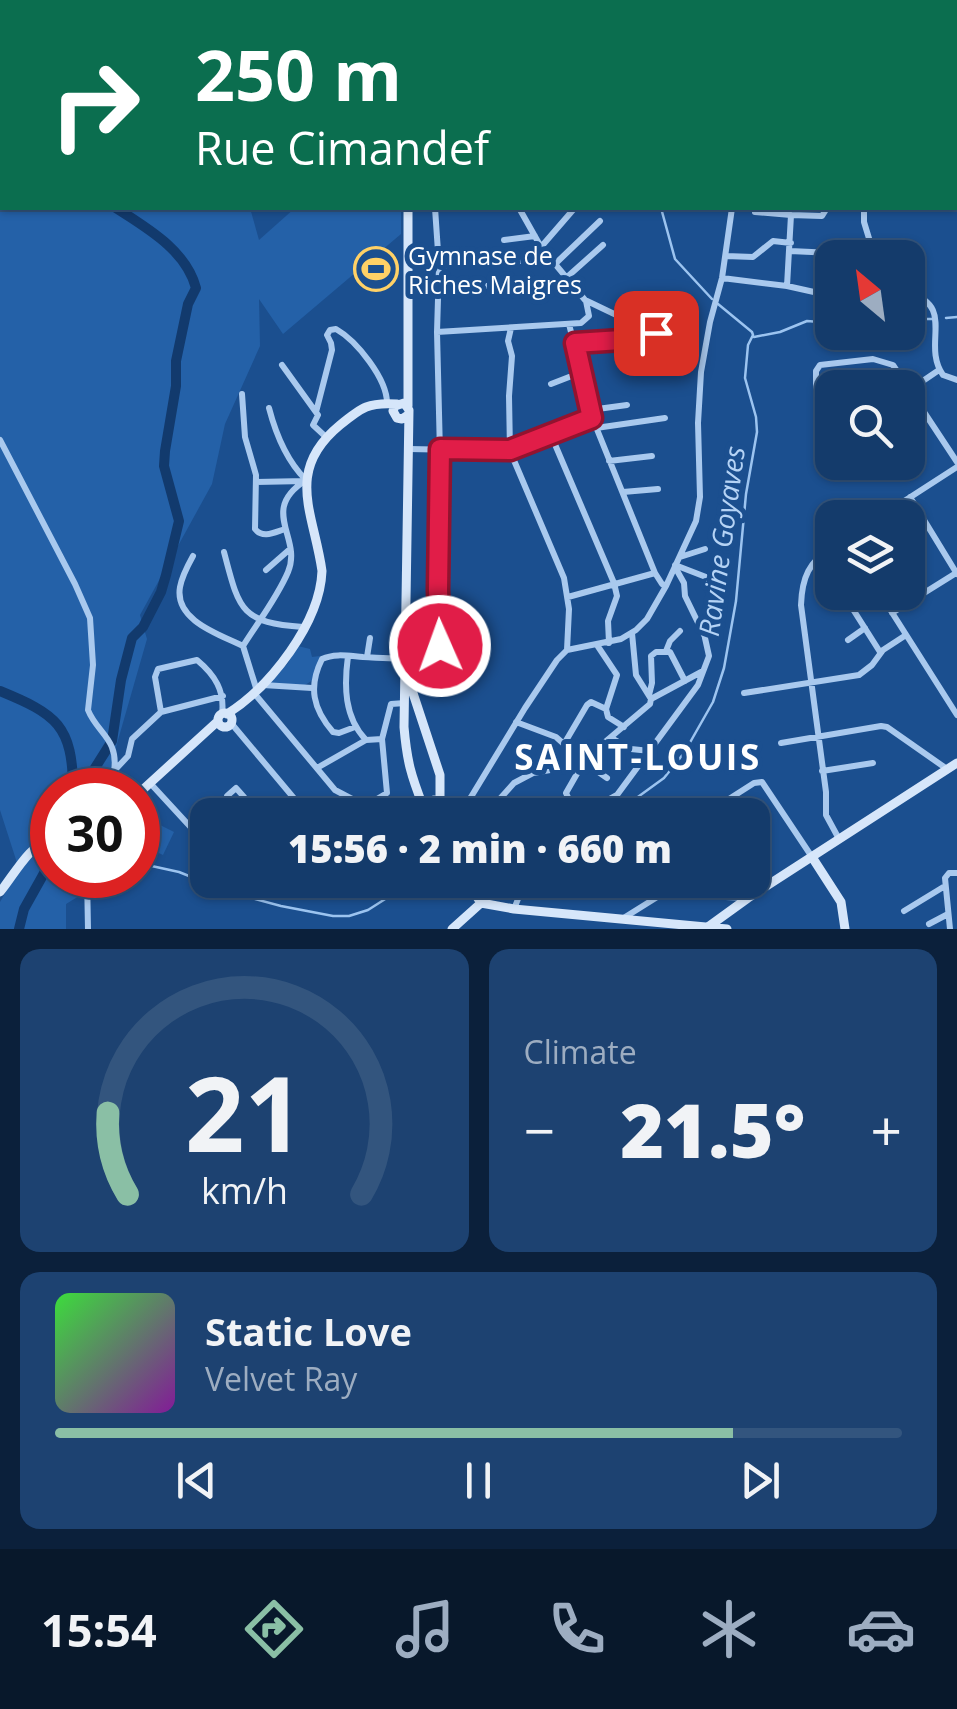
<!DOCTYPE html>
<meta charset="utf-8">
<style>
:root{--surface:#143b6b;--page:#1d4271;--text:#f1f3f6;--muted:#9dadc1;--line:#33557e;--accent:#8abfa5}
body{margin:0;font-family:"Open Sans",sans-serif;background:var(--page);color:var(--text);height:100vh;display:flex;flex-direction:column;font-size:38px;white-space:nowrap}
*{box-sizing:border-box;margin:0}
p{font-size:32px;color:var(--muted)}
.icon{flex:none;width:55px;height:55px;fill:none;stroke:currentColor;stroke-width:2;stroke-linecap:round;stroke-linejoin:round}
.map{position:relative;height:929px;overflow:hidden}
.panel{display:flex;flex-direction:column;gap:20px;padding:20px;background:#0b203b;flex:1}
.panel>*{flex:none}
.guide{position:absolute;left:0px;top:0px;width:958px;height:210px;box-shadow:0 2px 8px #0004,0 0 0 2px var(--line);background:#0b6e4f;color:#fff;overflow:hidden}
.needle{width:65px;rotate:331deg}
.fabs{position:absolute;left:815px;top:240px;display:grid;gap:20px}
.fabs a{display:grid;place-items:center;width:110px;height:110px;border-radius:20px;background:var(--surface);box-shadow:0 2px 8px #0004,0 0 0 2px var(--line);font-size:50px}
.speed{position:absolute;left:30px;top:768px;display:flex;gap:20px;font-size:50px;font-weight:700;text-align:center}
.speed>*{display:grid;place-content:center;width:130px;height:130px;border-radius:50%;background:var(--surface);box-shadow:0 2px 8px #0004,0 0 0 2px var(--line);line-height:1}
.speed .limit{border:15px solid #d22;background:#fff;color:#111}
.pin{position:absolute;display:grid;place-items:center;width:85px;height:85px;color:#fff;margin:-42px;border-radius:20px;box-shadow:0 5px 15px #0006}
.me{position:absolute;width:110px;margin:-55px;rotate:358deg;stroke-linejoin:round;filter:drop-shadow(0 0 8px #0008)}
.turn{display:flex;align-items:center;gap:35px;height:210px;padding:0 30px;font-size:45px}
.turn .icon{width:130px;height:130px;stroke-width:2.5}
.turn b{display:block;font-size:70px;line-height:85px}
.big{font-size:75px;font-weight:800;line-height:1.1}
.panel .tile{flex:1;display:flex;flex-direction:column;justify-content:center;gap:15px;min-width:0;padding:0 35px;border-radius:20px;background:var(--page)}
.panel .dial{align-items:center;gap:0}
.dial svg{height:260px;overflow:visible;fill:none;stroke:var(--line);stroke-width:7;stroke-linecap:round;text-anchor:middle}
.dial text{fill:var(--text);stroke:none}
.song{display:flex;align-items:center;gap:30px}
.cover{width:120px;height:120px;border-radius:15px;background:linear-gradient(135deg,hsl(120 70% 55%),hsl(290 70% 35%))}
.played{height:10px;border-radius:5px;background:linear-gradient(90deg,var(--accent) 80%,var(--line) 80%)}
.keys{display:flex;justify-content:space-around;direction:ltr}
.heat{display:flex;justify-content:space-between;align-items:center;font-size:55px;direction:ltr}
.panel .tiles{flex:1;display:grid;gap:20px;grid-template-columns:1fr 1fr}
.tile:last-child{grid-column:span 2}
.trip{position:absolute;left:190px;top:798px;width:580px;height:100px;border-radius:20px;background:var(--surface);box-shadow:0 2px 8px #0004,0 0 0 2px var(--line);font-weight:800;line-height:100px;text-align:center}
.tab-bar{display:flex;height:160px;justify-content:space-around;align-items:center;background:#08182b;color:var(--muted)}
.tab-bar .icon{width:70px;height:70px}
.tab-bar .current{color:var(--accent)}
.tab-bar b{font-size:45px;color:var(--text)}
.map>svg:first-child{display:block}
.green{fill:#2461a8}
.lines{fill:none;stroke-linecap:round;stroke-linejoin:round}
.stream{stroke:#9cc4f0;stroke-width:2.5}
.river{stroke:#123a6d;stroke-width:10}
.street{stroke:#a9c9ee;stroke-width:6}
.secondary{stroke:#d6e6fa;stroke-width:9}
.route-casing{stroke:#92132f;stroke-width:25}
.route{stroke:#e11d48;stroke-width:18}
.labels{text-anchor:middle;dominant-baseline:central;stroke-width:10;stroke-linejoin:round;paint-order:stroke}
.poi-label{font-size:25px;fill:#fff;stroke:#1b4f8f;text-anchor:start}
.water-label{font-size:28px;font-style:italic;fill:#b5d3f5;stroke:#1b4f8f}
.district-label{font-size:35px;font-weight:bold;letter-spacing:2.5px;fill:#fff;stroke:#1b4f8f}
</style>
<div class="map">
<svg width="957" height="929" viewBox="0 0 957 929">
<rect width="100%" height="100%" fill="#1b4f8f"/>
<path class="green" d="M0,0H130L129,2H2V208H250L259,240L295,208H401V234L283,334L259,299L260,346L225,424L212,484L140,615L147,639L112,761L109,790H52V875H101L94,887L66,904V929H0V902L19,869L0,810Z
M298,646L310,649L312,657L320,656L313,680L305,685L270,683L288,663Z
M138,814L174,832L163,855L138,843Z"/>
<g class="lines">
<path class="stream" d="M560,2L562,0
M661,208L675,259L712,299
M946,318L957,317
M908,319H932
M754,337L780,332L807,321L832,323
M613,815L664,778L684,753L713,702L724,668L736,601L746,494L757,432L756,417L745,378L748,345L753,335L752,332L718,304
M138,863L179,872L229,892L281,906L333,916H349L368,910L415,880"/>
<path class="river" d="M77,2L78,0
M0,691C56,714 73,725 73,790
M73,789L88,779L112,741L121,680L132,638L143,627L161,592L166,575L179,521L164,466L165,451L176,386V361L188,304L196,288C186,250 147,228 116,208
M19,929L24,909L52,859"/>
<path class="street" d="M446,0L448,2
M709,0L711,2
M753,0L754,2
M480,2V0
M630,2L632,0
M665,2L666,0
M932,2V0
M955,11H957
M955,36H957
M519,208L541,247L585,300L656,334L652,338L575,343
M864,208V222L875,258
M755,212L791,215
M504,240L535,236
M541,247L573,210
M790,251L833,253
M726,256L753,257L773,241L791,243
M555,264L600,221
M439,266L551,259
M566,278L603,245
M722,278L787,286L832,296
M787,286L791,215L822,216L827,208
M439,289L567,281
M908,293C957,306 921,344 943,375L957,380
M569,324L592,417L655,573L662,584L666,586
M511,328L508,341L512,356L509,396L510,451L564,578L569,609L567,650
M437,332L581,323L589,316L586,301
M282,365L318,415L313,425L326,437
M551,384L582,372
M911,389L939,370
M242,394L245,437L256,475L255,529C263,539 275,532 285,529
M832,402H820L816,399V371L820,365L873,359L893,365L957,462
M269,408C276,435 286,460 306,480
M590,410L627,405
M316,412L332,350L331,343L327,335L330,330L336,329C357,341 387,379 387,403
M596,428L665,418
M551,435L614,583L617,596L608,621L609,643
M0,440L75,584L90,618L93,665L88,710C97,733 119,739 114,771
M409,449L510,451L592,417
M609,461L652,456
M256,482L305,481
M623,492L658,489
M910,497L957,574
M878,518L957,467
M832,547C809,562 802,577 801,605L826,792V815L839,839
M224,552C239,609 240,623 303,627
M193,556C188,565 182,576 180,587C174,621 221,635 243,646L257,691
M680,557L705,549
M675,567L684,583L685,596L705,637
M266,570L290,549
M829,573L832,578
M842,592L880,652
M879,592L957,715
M568,597L655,573
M892,613L956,573
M632,633L636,675L651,699L650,704L586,758L566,793L571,804L581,810L597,806L617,795L698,685L709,656L705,638L715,592L710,581L706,577L675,565
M848,640L865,628
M597,645L617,675L606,709
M243,646C258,622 277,598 288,572C303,537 258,511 306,480
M666,651L670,641L680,631
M348,656C344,686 344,717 366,740
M367,657L370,638
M263,685L312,688
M254,693L335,790L354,800L365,801L377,799L387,793L382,739L391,704L405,703
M744,693L859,675L872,665L883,650L906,635
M649,695L652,683L651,656L656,652H670L685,681
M651,699L703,671
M161,712L155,677L158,669L197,660C215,675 225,691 222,714
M516,722L556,737L584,762L607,778
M231,723L308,815
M355,727L339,733L333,732C313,709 308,687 322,659C335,653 349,656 363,657C389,658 415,662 438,651L440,646L438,590L440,453L437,332L439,266L435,208
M611,738L631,749L650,751
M781,743L881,726L887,727L947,769
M564,744L587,705L591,702L606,709L608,717L624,727
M317,768L366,740L382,739
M822,771L873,763
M150,783L208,846
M117,790L114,771L128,756L132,739L161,712L223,696
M377,799L382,815
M466,802L483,812L489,811L514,783L533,773L556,769L573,751
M443,814L459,802H466L471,797L525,708L557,660L567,650L621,639L636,630L647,619L666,586L696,521L700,497L698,423L701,372L710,322L722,278L732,208
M225,815L244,797L236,788L227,796L231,809
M704,815L754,783L762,782L812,857
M200,839L208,832
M87,875L88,929
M335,880L344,885
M514,909L524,884
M904,911L945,886
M622,919L662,894L747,898
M929,924L948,914
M950,929L945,878L949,873H957"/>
<path class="secondary" d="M328,0L330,2
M880,0L882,2
M867,2L869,0
M408,406V208
M408,415L402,419L397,418L393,411L395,406L404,403L409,410L404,727C407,762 411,775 423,806
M409,681L440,775V803
M218 720a7 7 0 1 1 14 0a7 7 0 1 1-14 0Z
M227,714C270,687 320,623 322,571C314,513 284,471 340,425C362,407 369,402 397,404
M138,794L218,721
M423,815L424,804L434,800L441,805L442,815
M812,857L841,902L845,929
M466,880L481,903
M0,892C14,875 30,844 52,838
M481,903L514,909L727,929
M708,927L748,898L957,763
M452,929L481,903"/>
</g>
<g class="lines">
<g class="route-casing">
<path id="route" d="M440,646L438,590L440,449L510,450L592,418L575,343L652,338L656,336V333"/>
</g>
<use href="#route" class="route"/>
</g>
<defs>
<g id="stadium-ring" transform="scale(2.25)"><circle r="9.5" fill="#1b4f8f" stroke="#ffd166" stroke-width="1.5"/><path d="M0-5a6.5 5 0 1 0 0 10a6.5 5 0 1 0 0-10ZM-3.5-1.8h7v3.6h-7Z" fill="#ffd166"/></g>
</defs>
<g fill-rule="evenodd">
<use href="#stadium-ring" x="376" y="269"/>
</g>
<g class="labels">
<g class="poi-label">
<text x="408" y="255">Gymnase de<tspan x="408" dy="29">Riches Maigres</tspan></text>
</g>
<g class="water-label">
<text transform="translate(721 541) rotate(-82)">Ravine Goyaves</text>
</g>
<g class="district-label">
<text x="638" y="756">SAINT-LOUIS</text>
</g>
</g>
</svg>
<div class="fabs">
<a><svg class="needle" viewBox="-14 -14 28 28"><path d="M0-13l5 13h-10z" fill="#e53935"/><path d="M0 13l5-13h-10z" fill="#9dadc1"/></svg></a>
<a><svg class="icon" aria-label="search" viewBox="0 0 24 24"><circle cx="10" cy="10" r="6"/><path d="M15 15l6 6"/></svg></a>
<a><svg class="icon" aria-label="layers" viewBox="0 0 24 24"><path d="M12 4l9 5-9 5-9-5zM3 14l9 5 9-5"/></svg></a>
</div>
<div class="speed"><div class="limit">30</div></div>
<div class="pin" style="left:656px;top:333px;background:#d93025"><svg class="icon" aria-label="arrive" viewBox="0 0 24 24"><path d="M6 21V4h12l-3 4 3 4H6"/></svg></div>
<svg class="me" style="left:440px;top:646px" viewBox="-20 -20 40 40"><circle r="17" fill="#e11d48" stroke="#fff" stroke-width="3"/><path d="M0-11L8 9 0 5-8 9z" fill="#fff"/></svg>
<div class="trip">15:56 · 2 min · 660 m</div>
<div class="guide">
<div class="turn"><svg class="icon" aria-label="right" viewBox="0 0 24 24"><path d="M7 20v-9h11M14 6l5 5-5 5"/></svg><div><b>250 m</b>Rue Cimandef</div></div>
</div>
</div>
<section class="panel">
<div class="tiles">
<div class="tile dial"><svg viewBox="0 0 100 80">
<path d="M14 69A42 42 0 1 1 86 69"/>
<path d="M14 69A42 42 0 0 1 8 44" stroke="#8abfa5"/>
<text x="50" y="56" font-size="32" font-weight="700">21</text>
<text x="50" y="72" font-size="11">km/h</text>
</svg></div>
<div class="tile"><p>Climate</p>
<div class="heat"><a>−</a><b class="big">21.5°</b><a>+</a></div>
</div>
<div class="tile">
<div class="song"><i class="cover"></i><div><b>Static Love</b><p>Velvet Ray</p></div></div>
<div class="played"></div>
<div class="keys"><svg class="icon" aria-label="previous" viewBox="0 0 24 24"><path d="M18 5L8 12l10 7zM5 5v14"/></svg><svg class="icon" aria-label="pause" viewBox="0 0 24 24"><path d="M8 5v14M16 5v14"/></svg><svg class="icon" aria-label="next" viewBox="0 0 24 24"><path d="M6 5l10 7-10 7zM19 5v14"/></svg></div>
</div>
</div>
</section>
<nav class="tab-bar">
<b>15:54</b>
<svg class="icon current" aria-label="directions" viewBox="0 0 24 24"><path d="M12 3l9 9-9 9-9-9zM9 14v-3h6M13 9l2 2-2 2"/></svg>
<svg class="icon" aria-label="music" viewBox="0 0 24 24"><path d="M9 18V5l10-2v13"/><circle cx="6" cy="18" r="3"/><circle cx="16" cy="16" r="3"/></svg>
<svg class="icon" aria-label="phone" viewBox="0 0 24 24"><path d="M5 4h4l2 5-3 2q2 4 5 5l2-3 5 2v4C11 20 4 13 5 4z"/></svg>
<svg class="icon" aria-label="climate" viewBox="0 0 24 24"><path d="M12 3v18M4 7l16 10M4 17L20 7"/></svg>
<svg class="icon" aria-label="car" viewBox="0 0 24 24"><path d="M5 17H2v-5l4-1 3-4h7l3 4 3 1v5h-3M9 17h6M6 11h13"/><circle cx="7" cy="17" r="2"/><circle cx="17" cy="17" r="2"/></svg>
</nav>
